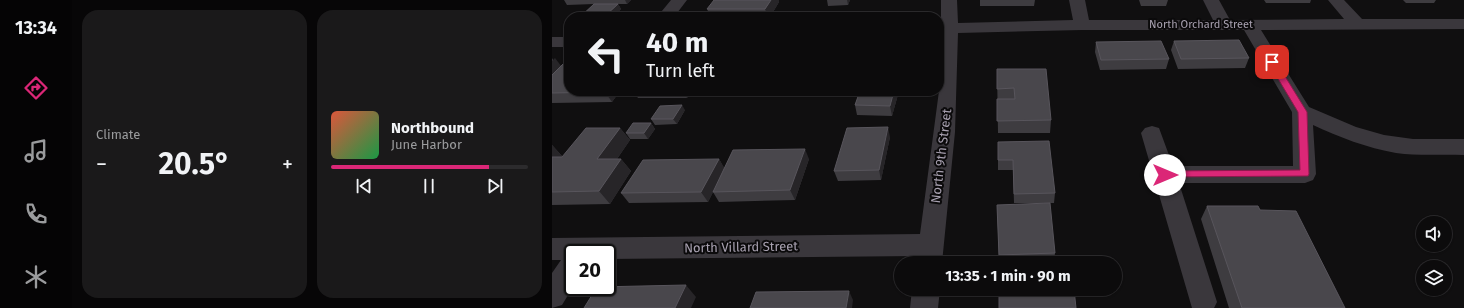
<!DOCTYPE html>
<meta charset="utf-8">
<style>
:root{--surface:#0c0b0c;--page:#1a191a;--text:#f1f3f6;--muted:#9a9b9d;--line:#2c2b2d;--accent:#db2777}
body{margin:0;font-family:"Fira Sans",sans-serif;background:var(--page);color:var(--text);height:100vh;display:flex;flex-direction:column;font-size:15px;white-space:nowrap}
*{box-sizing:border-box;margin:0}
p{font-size:13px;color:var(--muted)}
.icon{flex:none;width:22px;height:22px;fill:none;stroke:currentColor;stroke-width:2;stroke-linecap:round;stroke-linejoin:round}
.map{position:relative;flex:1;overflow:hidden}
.side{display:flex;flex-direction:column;gap:10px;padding:10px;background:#070607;width:480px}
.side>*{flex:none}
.guide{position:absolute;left:12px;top:12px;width:380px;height:84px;border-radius:16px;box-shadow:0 1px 3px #0004,0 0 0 1px var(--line);background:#0c0b0c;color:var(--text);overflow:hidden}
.tools{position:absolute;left:864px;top:216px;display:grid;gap:8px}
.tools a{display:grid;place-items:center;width:36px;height:36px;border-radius:50%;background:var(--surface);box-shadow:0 1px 3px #0004,0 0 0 1px var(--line);font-size:20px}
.speed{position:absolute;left:12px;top:244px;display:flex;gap:8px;font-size:20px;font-weight:700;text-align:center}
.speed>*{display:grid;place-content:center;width:52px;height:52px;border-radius:50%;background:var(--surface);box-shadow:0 1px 3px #0004,0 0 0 1px var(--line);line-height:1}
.speed .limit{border:2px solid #111;border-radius:6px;background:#fff;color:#111}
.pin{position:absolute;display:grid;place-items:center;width:34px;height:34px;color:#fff;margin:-17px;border-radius:8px;box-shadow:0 2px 6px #0006}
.me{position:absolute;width:44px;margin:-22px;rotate:90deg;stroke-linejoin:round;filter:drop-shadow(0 0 3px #0008)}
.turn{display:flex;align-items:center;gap:14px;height:84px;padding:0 16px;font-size:18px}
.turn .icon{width:52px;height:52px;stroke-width:2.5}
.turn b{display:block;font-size:28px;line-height:34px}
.big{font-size:30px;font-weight:700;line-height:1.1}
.side .widget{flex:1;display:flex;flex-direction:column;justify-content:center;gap:6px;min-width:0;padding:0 14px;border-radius:16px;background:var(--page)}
.song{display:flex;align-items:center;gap:12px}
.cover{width:48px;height:48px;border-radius:6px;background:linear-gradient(135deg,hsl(10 70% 55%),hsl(140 70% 35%))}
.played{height:4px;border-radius:2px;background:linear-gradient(90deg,var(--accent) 80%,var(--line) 80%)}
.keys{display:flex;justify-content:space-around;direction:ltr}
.heat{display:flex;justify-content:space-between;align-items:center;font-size:22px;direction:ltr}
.side .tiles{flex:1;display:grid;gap:10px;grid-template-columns:repeat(2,1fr)}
.trip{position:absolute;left:342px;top:256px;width:228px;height:40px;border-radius:20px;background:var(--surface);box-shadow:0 1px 3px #0004,0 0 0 1px var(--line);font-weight:700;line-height:40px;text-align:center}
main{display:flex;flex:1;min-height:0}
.dock{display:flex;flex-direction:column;width:72px;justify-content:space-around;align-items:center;background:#050405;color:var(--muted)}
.dock .icon{width:28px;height:28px}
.dock .selected{color:var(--accent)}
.dock b{font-size:18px;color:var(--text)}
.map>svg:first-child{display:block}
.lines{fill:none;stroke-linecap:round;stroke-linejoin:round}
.minor{fill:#3a373c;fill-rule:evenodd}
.wall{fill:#3e3c40}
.shaded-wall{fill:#272528}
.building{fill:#49474c;stroke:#58555c}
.route{fill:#db2777;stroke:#8e194d}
.labels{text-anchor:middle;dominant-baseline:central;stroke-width:4;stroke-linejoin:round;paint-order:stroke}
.far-street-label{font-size:11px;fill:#a8a1b0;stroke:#0b0a0b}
.street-label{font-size:13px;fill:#a8a1b0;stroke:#0b0a0b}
</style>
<main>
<nav class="dock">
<b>13:34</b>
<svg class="icon selected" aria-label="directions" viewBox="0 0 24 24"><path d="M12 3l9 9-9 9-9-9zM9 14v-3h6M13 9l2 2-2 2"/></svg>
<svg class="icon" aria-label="music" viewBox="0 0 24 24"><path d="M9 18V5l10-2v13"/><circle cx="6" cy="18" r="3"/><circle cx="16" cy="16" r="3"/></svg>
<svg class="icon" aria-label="phone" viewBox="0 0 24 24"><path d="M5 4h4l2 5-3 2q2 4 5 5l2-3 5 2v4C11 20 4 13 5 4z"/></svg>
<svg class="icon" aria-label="climate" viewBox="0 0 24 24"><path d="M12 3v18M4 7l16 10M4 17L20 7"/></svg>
</nav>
<section class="side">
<div class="tiles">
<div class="widget"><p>Climate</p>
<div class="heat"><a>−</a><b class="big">20.5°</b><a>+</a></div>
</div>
<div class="widget">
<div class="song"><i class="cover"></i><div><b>Northbound</b><p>June Harbor</p></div></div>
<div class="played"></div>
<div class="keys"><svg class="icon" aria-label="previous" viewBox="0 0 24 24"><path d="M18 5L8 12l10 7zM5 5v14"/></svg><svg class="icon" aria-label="pause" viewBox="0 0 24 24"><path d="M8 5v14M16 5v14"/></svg><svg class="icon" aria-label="next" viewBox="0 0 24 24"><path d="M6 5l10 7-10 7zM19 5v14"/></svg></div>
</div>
</div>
</section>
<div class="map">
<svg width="912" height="308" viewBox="0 0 912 308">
<rect width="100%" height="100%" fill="#100f10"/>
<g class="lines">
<path class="minor" d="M119,0H135L122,17H105Z
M389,0H405L406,23L521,20L517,0H533L537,20H661L651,0H667L678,20L792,19L776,0H792L810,19H912V29L709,30L757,107L804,127L832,135L861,139H912V155C889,154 866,156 844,153C815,148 787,137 761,125L764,174L761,180L753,183H627L665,302L662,308H640L589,133L593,128L600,126L607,128L621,166H741L740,112L692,30H530L406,33L403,132L390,263H364L365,256L55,259V253H21V287L10,305L0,308V273L9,260H0V238L368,234L387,91L389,34H387V24H389Z
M0,37H17V47H0Z
M360,289H388L386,308H358Z"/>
</g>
<path class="wall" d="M12,0H79L75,4H66L69,9L61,17H29L42,4L15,5Z
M275,0H298L296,5L276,6Z
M428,0H483L482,6H428Z
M587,0H616L614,6H589Z
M712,0H759L758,3H714Z
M851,0H884L882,3H854Z
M227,2L218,17H159L155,9Z
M622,41L697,58L693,68L626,69L619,50Z
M544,42L617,59L614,69L548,70L543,52Z
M0,58L17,91H68L60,102L0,103Z
M445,69L499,120L498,133H446Z
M81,91H140L135,98H86Z
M230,91H284L231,92Z
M308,91H347L340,116L305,115L303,105Z
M133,110L125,124L103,125L99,119Z
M99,123L103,129L96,139H78L74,133Z
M68,128L78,140L65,159H69L79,171L58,204L0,205V145L10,156L9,157H10Z
M338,137L329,180L286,181L282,171Z
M446,142L503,193L502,203H462L461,170H446Z
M167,159L172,168L257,159L243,200L167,202L161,192L156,202L77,203L69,193Z
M445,205L503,253L502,262L447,263Z
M655,206L708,210L793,308H677L649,219Z"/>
<path class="shaded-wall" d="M73,0H79L75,4Z
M219,0H227V2L218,17H216L213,9Z
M295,0H298L296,5Z
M66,4L69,9L61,17H53V16Z
M3,58L13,71L0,83V61Z
M54,91H68L60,102L53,92Z
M131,91H140L135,98Z
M342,91H347L340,116L338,106Z
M130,105L133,110L125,124L121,119Z
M99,123L103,129L96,139L92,133Z
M336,127L338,137L329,180L327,170Z
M68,128L78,140L56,172L45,159Z
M0,145L10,156L0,168Z
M253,149L257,159L243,200L238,190Z
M69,159L79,171L58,204L47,191Z
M167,159L173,169L156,202L149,192Z
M134,285L144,297L139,308H123Z
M297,291L301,300L300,308H294Z"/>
<path class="building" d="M162,0H219L213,9H155Z
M42,4H66L53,16L28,17Z
M687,40L697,58L629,59L622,41Z
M609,41L617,59L549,60L544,42Z
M14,61H17V91H54L53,92L0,93V75Z
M445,69H494L499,120L445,121V99H463L462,88L445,89Z
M308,91H342L338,106L303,105Z
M130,105L121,119H99L108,106Z
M81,123H99L92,133H74Z
M336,127L327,170L282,171L295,128Z
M34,128H68L45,159H69L47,191L0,192V157H10Z
M497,141L503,193L462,194L461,160H446V142Z
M253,149L238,190L161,192L181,150Z
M167,159L149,192L69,193L91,160Z
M498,203L503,253L447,255L445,205Z
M655,206H706L708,210L744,211L793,308H690Z
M134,285L123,308H32L45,287Z
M471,289H522L524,308H447V290Z
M297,291L294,308H198L204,292Z"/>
<path class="route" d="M718,60H723L755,112L757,174L756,176L609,177L608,175L609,172L613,171L748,170L746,112L716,62Z"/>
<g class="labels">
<g class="far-street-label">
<text x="649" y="24">North Orchard Street</text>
</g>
<g class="street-label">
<text transform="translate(389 156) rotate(-83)">North 9th Street</text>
<text transform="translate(189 247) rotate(-1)">North Villard Street</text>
</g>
</g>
</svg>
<div class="tools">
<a><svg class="icon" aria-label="sound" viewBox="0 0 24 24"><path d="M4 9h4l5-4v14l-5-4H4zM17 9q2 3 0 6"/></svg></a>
<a><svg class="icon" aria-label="layers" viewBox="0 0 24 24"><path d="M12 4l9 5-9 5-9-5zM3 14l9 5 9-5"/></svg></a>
</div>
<div class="speed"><div class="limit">20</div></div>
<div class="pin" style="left:720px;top:62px;background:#d93025"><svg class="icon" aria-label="arrive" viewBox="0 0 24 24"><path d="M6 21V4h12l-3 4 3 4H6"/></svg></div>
<svg class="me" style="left:613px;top:175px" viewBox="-20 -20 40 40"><circle r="19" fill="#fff"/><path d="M0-13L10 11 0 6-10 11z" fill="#db2777"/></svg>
<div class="trip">13:35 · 1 min · 90 m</div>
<div class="guide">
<div class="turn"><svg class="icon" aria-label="left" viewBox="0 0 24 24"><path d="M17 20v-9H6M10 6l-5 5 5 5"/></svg><div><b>40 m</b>Turn left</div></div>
</div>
</div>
</main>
